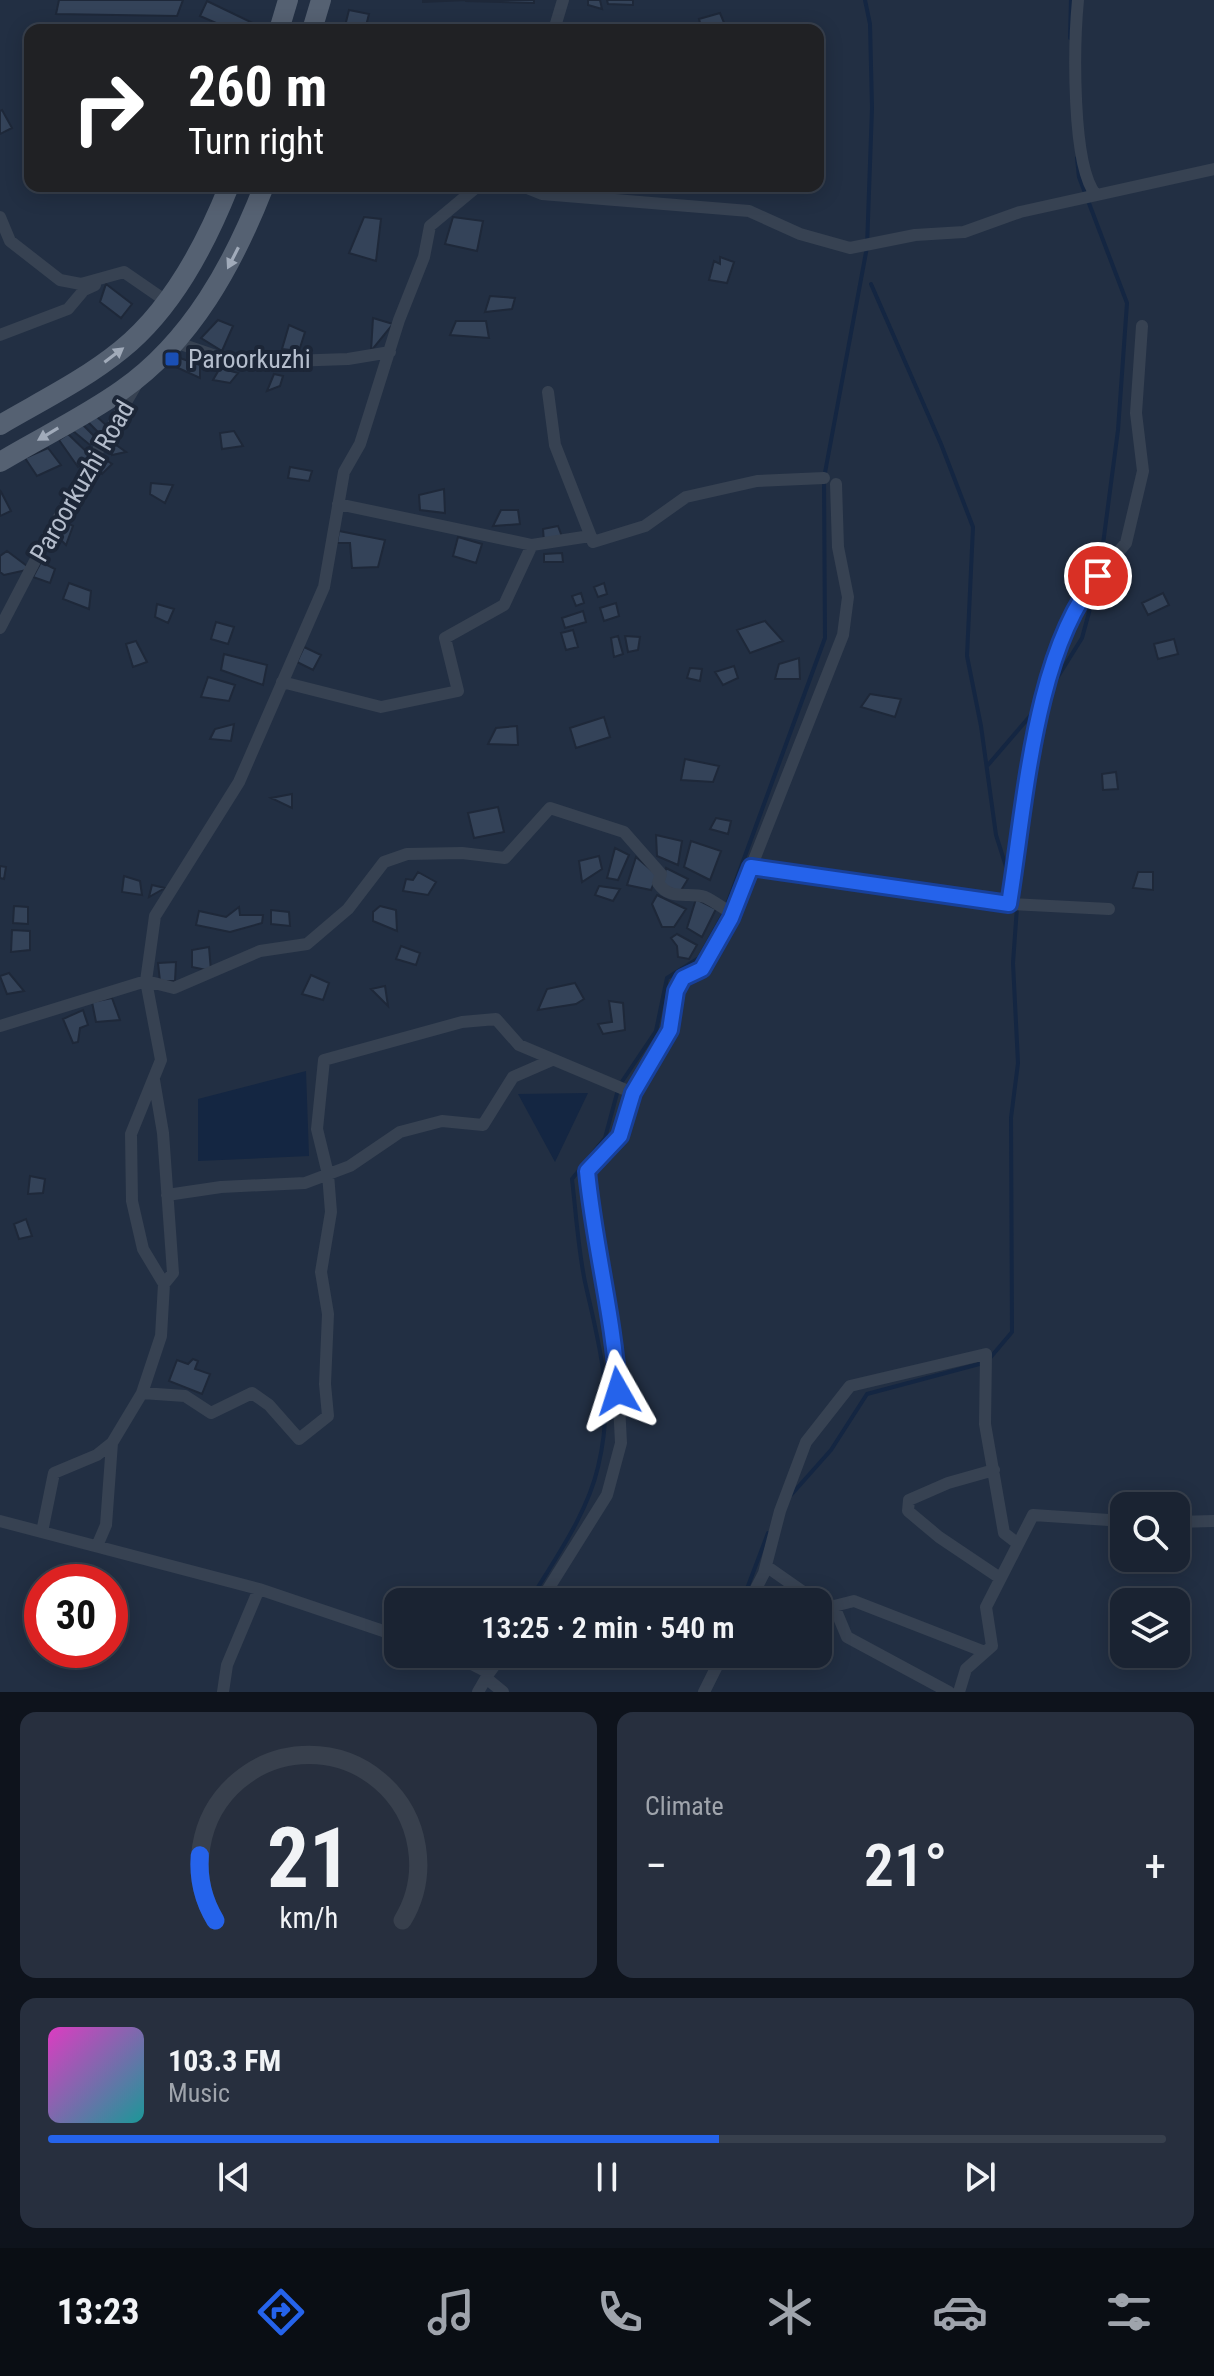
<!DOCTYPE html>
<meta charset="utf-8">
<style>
:root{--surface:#1a2332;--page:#272f3e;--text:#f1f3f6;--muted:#9fa4ac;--line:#38404d;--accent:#2563eb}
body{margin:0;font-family:"Roboto Condensed",sans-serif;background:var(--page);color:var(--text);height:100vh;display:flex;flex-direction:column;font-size:30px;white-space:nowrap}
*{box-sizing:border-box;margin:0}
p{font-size:26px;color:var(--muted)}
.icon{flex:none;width:44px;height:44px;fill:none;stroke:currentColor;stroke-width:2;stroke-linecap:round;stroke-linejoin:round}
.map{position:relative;height:1692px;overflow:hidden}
.side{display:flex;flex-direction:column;gap:20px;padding:20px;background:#0e131c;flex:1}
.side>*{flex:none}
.guide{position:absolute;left:24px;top:24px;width:800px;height:168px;border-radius:16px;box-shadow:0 4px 20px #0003,0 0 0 2px var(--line);background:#202124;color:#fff;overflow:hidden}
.fabs{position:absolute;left:1110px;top:1492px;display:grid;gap:16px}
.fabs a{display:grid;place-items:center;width:80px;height:80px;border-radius:16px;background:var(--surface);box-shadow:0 4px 20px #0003,0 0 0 2px var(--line);font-size:40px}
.speed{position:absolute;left:24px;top:1564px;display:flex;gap:16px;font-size:40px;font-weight:700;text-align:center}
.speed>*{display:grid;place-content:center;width:104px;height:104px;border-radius:50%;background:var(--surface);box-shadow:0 4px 20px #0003,0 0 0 2px var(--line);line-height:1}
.speed .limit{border:12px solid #d22;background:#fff;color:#111}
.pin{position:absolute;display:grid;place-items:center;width:68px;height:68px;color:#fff;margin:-34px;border:4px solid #fff;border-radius:50%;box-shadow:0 2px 8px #0007}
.me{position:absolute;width:88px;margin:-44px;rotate:354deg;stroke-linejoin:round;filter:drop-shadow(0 0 6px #0008)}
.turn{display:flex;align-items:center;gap:28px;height:168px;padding:0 32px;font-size:36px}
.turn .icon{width:104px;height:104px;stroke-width:2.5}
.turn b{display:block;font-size:56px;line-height:68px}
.big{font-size:60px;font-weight:600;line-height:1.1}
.side .widget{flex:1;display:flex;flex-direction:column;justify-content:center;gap:12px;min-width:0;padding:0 28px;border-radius:16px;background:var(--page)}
.side .dial{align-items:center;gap:0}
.dial svg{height:208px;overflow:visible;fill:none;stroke:var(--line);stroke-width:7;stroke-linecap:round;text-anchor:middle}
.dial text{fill:var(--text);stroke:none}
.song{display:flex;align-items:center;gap:24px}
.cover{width:96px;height:96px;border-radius:12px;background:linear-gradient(135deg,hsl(310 70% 55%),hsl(180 70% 35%))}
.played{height:8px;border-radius:4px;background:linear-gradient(90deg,var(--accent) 60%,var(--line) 60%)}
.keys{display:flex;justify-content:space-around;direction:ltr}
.heat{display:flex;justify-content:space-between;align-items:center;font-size:44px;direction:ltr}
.side .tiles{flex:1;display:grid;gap:20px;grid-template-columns:1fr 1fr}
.widget:last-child{grid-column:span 2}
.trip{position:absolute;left:384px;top:1588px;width:448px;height:80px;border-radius:16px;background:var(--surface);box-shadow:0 4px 20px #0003,0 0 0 2px var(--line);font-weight:600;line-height:80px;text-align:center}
.dock{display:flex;height:128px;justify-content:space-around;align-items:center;background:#0a0e14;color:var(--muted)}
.dock .icon{width:56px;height:56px}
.dock .selected{color:var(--accent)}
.dock b{font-size:36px;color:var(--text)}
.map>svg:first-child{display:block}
.water{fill:#142642}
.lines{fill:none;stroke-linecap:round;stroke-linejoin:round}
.stream{stroke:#142642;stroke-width:4}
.building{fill:#344359;stroke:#1e2839;stroke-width:2}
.minor{stroke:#374252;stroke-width:12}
.primary{stroke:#556172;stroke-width:20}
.oneway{fill:#a1abba}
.route-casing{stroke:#184099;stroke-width:20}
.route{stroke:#2563eb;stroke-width:14}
.transit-dot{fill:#1a4fb4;stroke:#1c2637;stroke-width:3}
.labels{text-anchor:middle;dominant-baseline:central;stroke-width:8;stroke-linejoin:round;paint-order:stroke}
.poi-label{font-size:26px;fill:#b4bdcc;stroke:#1c2637;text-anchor:start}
.street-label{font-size:26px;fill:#b4bdcc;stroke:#1c2637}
</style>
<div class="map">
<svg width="1214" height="1692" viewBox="0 0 1214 1692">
<rect width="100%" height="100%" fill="#222f43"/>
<path class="water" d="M306,1071L309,1156L198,1161V1099Z
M588,1093L555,1162L518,1094Z"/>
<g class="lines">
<path class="stream" d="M1070,38L1071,0
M1077,158L1079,177L1127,303L1118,430L1100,567
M871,284L941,444L973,527L967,656L981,726L996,835L1009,876
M1049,691L1082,638L1097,583
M988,765L1037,708
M990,1358L1012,1332L1011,1118L1018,1063L1013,963L1017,907
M791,1495L831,1450L867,1394L983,1363
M529,1602C554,1560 587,1515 598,1467C615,1397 600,1349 585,1282C578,1248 576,1213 572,1179L605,1138L619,1086L656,1031L667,978L699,958L724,913L825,638L824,478L867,247L872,108L870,24L865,0
M742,1602L768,1533"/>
</g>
<path class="building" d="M59,0H183L177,16L56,14Z
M423,0H466L423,2Z
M466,0H534V3L466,1Z
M588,0H600L602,9L588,5Z
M607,0H633V5L608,4Z
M207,1L265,29L232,30L200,16Z
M349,10L369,14L365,30H344Z
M720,13L727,30H702L699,19Z
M416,24L451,28L415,30Z
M2,110L12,128L0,134V111Z
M364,217L381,219L376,261L349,253Z
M453,217L483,221L477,251L445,244Z
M720,257L734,262L727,283L709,280L714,261L720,264Z
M106,284L132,304L121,318L100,302Z
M490,296L515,298L512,309L485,312Z
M373,318L393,324L371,351Z
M218,320L233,326L222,351L201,338Z
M456,321H486L489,338L450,335Z
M289,325L305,332L299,351L282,349Z
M174,356L200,365V378L176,367Z
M220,368L238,373L230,383L213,380Z
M274,374L283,376L280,386L267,391Z
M95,415L107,426L100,434L88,422Z
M83,425L97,439L90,445L73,431Z
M234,431L243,446L222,449L220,433Z
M68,434L93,458L78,467L59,440Z
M105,437L126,452L112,455Z
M48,448L61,465L37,476L25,458Z
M100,456L112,464L102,474L95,468Z
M290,467L312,471L309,481L288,478Z
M151,483L173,485L165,503L150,494Z
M444,489L445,513L420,510L419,495Z
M0,490L11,511L0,516Z
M501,510H518L520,524L493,526Z
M62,520L73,526L66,545L55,534Z
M558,526L564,542H544L543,529Z
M339,531L385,540L378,567L352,568L350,543H337Z
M458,537L482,544L476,563L453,556Z
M7,551L31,569L4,575L0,572V556Z
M562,553L563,562H544V554Z
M41,562L55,569L50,583L33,577Z
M69,583L91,591L89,609L63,599Z
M604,583L607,594L598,597L594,587Z
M581,593L584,603L576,606L572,596Z
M1163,593L1169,605L1148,615L1142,603Z
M616,603L619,616L604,621L600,608Z
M157,604L174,609L168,623L155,617Z
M583,611L586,622L565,628L562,618Z
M765,621L783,641L750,653L737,630Z
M216,622L234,627L228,644L211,639Z
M573,630L578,647L566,650L561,633Z
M618,636L623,654L614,657L611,638Z
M625,636L640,637L638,650L628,652Z
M1174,639L1178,654L1158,659L1154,644Z
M136,641L147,662L133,667L126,644Z
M304,647L321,655L313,670L297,662Z
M224,654L267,665L263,685L221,670Z
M799,658L800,679H775L779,664Z
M734,666L738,678L723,685L715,672Z
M690,668L702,669L700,681L687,678Z
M208,677L235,685L229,701L201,697Z
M870,694L901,699L895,717L861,707Z
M604,717L610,737L576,748L570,728Z
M234,724L231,741L210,739L215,729Z
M517,726L518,745L488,744L496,728Z
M685,759L719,766L713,782L681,780Z
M1116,772L1118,789L1103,790L1102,774Z
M292,794V808L271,798Z
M498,807L504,832L474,838L468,813Z
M716,818L731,821L728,834L710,829Z
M656,835L682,841L678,865L657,856Z
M691,841L721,851L710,880L684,867Z
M615,848L629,855L618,880L607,878Z
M599,856L602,869L582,882L579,861Z
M636,857L657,875L651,890L627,885Z
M0,866L6,867L4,879L0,878Z
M666,868L688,879L680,892L662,885Z
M418,872L436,882L428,895L403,891L406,879L413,880Z
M1138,872H1153V890L1133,888Z
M124,876L140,881L142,895L122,892Z
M152,885L165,888L149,897Z
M599,886L620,889L613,901L595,895Z
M657,895L686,909L674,927H662L652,904Z
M696,899L716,909L702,937L687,928Z
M14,906L28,907V924L13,923Z
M380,906L396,910L397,931L373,921V912Z
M239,907L240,915H263L262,923L230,932L196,925L199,911L226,917Z
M271,910L289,912L290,926L271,924Z
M12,930L30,931V950L11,952Z
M677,934L697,945L689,959L678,957L677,946L671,938Z
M401,946L420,953L416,965L396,959Z
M209,947L211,971L192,967V950Z
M176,962L175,981H160L158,963Z
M9,973L24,991L7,994L0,976Z
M311,975L329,983L323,1000L302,994Z
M575,983L584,999L576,1004L538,1010L547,989Z
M385,986L388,1006L371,989Z
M112,998L120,1020L96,1022L92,1002Z
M609,1001L623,1003L625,1030L603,1034L598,1024L612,1022Z
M83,1010L88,1025L80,1028L78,1042L73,1043L63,1019Z
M30,1176L45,1179L43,1193L28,1194Z
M26,1219L32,1236L19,1239L14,1224Z
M193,1359L198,1361L195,1369L210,1374L202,1394L169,1381L177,1360L188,1364Z"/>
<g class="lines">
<path class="minor" d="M1078,0C1074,42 1071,165 1096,195
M554,30L563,0
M522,186L542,194L749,211L800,234L850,248L915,235L964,232L1020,212L1214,169
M0,217L10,241L60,280L81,284L124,272L166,301
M0,335L68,309L84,290L95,285
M175,342L236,363L348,359L390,352
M548,392L555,445L593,542L645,526L686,497L757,481L824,478
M338,504L532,545L590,536
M0,628L48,536L139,380
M282,682L381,707L458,691L445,638L504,605L532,545
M751,867L1009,904L1109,909
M1009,904L1047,675L1084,592L1126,543L1143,471L1136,413L1142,326
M0,1026L146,981L174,988L260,951L307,944L348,909L384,862L407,854L462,853L505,858L550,808L624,832L661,874L658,883C671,902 688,891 705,897C714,901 724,909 733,914
M154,1080L163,1133L173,1273L164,1284
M167,1195L221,1187L305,1183L350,1166L400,1132L442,1121L483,1125L513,1077L552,1060
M142,1393L185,1396L211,1413L252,1393L269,1405L299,1439L328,1416L325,1384L328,1314L321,1272L331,1212L328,1174L317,1129L324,1060L462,1022L496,1019L519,1045L633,1093
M994,1470L948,1483L909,1500L908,1511L939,1537L1000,1578
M0,1521L259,1589L398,1636
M1176,1522L1214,1521
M42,1532L54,1473L97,1455L112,1443L142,1393L161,1336L164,1284L143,1249L132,1201L131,1134L161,1060L146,981L155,916L239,782L324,587L344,472L360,444L399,320L424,257L430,226L478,186
M97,1546L106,1525L112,1443
M766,1566L826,1608L854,1601L985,1652
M540,1602L607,1495L621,1443L617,1365L594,1241L587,1171L620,1136L633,1093L670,1030L676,991L683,978L702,969L731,918L843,635L848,597L838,547L836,484
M749,1602L764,1573L780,1511L806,1442L850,1386L986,1354L985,1424L1004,1533L1017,1543
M834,1606L847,1637L949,1692
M452,1654L489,1673L478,1692
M489,1673L503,1654
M486,1678L503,1692
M223,1692L227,1665L259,1589
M704,1692L723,1654
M959,1692L966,1669L992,1646L986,1607L1033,1515L1124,1521"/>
<path class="primary" d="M279,30L288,0
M312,30L321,0
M0,425C41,401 84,380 121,350C172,309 205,246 229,186
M0,462C40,438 84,417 122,390C192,341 234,263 264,186"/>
</g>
<defs><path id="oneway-solid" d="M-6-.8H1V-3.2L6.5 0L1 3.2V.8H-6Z" transform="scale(2)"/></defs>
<g class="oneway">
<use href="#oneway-solid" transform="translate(233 258) rotate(117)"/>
<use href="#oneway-solid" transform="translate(114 355) rotate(-37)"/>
<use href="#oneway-solid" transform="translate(48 434) rotate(149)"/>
</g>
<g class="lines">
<g class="route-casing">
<path id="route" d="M618,1391C614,1318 594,1245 587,1171L620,1136L633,1093L670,1030L676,991L683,978L702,969L731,918L751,867L1009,904C1025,807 1034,651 1098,576"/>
</g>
<use href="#route" class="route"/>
</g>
<rect class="transit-dot" x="164" y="351" width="16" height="16" rx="4"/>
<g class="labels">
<g class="poi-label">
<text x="188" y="359">Paroorkuzhi</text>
</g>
<g class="street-label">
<text transform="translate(82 481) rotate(-60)">Paroorkuzhi Road</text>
</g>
</g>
</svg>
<div class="fabs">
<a><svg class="icon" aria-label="search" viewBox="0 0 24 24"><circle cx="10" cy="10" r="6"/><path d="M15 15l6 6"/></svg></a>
<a><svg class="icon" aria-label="layers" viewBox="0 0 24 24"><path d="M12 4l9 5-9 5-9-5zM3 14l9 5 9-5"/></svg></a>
</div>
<div class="speed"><div class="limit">30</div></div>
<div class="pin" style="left:1098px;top:576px;background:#d93025"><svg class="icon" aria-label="arrive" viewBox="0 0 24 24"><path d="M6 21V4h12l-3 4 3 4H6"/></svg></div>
<svg class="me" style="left:618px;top:1391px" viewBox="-20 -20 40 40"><path d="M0-17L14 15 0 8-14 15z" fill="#2563eb" stroke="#fff" stroke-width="4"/></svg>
<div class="trip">13:25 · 2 min · 540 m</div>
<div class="guide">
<div class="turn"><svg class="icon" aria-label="right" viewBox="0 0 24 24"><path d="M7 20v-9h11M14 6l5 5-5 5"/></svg><div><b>260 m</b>Turn right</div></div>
</div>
</div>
<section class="side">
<div class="tiles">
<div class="widget dial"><svg viewBox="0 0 100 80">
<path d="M14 69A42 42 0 1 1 86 69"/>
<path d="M14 69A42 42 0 0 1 8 44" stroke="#2563eb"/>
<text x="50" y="56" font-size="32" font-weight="700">21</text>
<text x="50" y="72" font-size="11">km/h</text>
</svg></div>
<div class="widget"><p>Climate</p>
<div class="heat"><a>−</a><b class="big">21°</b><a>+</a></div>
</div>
<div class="widget">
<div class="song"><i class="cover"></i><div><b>103.3 FM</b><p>Music</p></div></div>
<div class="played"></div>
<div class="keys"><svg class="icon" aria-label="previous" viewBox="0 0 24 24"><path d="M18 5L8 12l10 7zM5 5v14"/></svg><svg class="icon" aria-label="pause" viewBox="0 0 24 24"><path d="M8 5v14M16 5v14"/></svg><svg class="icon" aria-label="next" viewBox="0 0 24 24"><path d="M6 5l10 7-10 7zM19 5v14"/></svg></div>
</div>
</div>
</section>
<nav class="dock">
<b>13:23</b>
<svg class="icon selected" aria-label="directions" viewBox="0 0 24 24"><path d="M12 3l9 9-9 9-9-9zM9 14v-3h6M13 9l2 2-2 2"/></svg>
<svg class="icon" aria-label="music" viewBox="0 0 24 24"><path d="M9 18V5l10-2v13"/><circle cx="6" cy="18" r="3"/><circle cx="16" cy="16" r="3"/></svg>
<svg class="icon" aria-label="phone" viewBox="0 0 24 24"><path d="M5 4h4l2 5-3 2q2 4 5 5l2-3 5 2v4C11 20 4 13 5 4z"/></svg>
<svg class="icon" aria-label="climate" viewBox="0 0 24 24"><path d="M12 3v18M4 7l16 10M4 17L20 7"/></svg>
<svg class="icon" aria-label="car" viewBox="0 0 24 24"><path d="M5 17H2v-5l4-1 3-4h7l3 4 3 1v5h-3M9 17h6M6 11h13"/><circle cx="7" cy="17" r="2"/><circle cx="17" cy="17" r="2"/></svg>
<svg class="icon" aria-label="filters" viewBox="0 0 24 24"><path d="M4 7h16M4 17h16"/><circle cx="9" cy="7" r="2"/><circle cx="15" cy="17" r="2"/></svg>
</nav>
